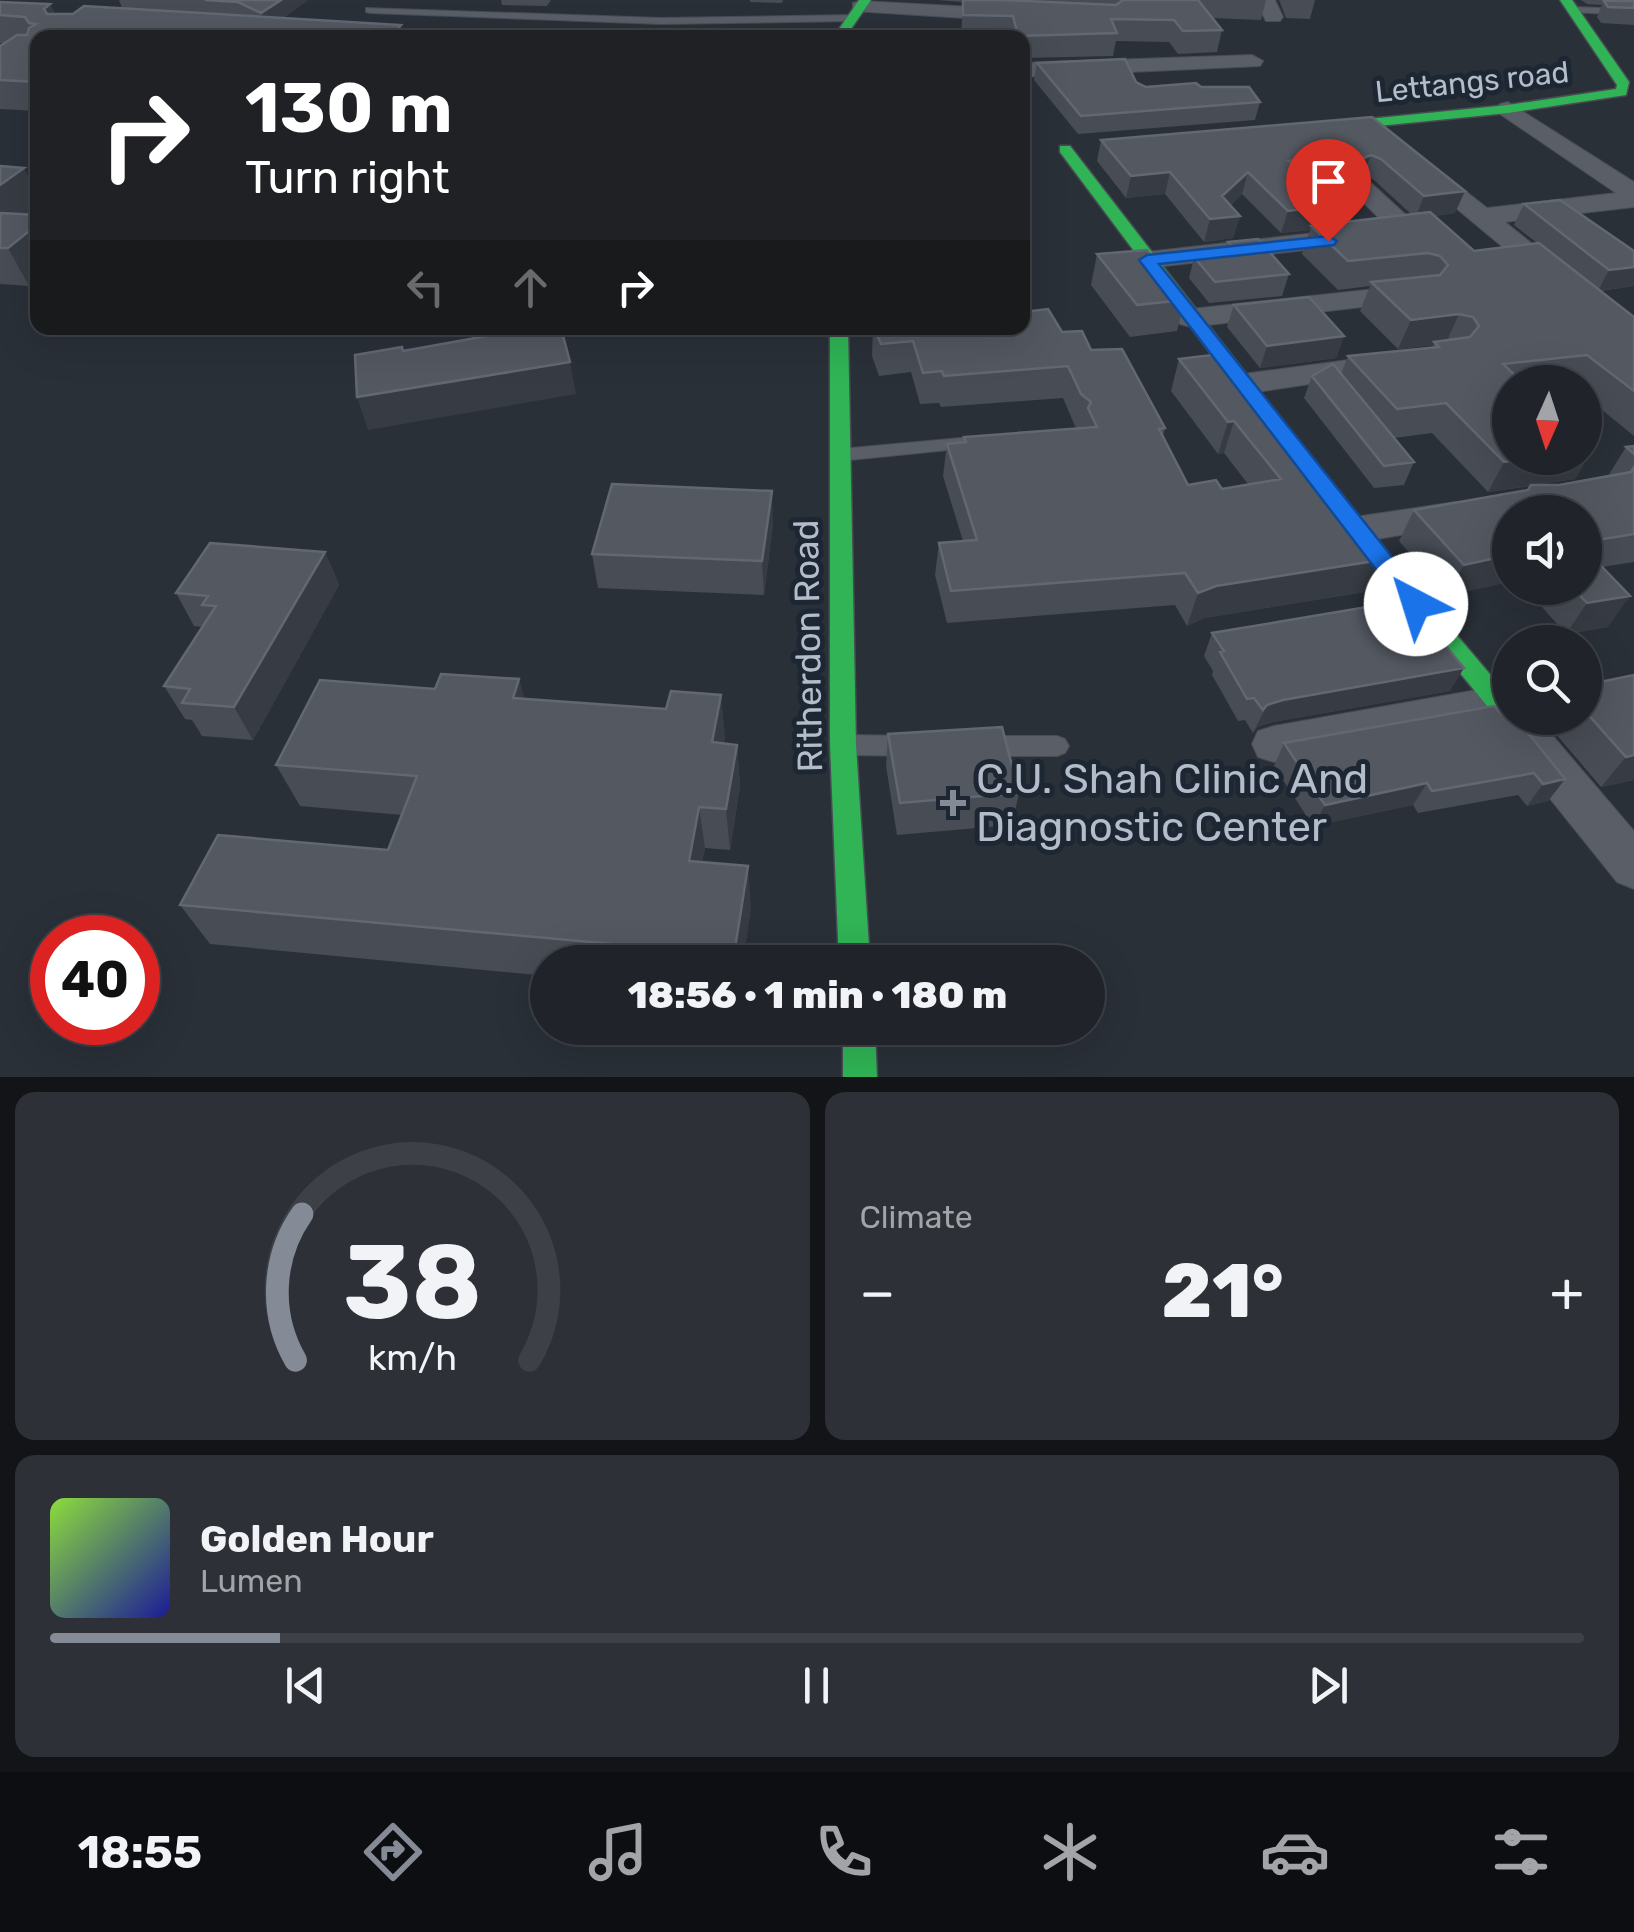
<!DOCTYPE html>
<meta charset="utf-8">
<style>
:root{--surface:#20242a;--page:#2d3036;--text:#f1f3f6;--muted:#a2a4a8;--line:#3d4147;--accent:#848b96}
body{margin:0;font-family:Rubik,sans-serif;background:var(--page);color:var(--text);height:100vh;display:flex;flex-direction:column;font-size:38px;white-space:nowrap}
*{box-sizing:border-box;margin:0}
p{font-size:32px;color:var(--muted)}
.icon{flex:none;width:55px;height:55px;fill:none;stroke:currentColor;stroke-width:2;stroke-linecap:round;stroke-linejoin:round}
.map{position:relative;height:1077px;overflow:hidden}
.details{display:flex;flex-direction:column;gap:15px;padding:15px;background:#121417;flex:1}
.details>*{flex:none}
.hud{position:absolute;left:30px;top:30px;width:1000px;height:305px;border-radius:20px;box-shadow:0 10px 40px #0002,0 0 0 2px var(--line);background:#202124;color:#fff;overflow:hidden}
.needle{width:65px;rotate:183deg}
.buttons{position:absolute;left:1492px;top:365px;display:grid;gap:20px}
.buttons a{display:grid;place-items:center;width:110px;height:110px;border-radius:50%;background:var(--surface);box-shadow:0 10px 40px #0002,0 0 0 2px var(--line);font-size:50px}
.speed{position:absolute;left:30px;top:915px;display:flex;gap:20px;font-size:50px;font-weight:700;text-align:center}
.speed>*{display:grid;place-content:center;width:130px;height:130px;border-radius:50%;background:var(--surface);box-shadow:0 10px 40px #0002,0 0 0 2px var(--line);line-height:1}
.speed .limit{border:15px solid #d22;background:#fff;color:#111}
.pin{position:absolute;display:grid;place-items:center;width:85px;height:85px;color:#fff;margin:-102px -42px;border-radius:50% 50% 50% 0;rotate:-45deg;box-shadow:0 0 10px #0007}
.pin .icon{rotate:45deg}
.me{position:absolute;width:110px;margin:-55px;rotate:320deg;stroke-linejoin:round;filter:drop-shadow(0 0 8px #0008)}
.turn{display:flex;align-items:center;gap:35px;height:210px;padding:0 50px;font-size:45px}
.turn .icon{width:130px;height:130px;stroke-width:2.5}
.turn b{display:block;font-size:70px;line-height:85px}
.lanes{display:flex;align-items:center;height:95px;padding:0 50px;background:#0003;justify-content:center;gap:50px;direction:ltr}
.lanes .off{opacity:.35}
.big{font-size:75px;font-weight:800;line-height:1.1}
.details .widget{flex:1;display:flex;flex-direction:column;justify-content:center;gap:15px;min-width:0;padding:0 35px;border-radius:20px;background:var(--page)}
.details .dial{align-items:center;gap:0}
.dial svg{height:260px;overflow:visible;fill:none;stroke:var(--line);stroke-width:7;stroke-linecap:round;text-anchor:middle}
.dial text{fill:var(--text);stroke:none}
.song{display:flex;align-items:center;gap:30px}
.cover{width:120px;height:120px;border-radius:15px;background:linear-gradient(135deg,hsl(90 70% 55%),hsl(240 70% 35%))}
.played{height:10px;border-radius:5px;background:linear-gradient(90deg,var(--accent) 15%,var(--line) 15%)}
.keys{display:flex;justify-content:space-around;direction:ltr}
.heat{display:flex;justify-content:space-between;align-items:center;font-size:55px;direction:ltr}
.details .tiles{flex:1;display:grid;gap:15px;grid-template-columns:1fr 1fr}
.widget:last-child{grid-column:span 2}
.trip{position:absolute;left:530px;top:945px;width:575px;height:100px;border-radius:50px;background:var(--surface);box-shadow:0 10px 40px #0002,0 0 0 2px var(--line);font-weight:800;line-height:100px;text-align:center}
.menu{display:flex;height:160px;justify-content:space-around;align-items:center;background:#0d0e11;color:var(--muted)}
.menu .icon{width:70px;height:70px}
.menu .active{color:var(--accent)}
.menu b{font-size:45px;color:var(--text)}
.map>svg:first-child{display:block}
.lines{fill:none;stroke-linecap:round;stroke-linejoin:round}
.lane-casing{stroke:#484c55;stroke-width:2}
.street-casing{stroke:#484c55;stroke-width:2}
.fast-casing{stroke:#484c55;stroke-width:3}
.lane{fill:#5a5e66;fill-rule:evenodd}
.street{fill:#5a5e66;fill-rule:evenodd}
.fast{fill:#30b455;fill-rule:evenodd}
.wall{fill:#474c55;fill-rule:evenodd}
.shaded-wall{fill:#373c44}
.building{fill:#535861;stroke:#626872;stroke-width:2.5}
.route{fill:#1a73e8;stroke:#114b97;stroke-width:2.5}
.poi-dot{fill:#848b96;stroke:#1d2633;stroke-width:4}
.labels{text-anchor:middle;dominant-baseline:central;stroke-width:10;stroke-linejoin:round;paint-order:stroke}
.far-street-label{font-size:30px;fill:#b4bcc9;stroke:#1d2633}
.street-label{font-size:35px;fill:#b4bcc9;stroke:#1d2633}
.near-poi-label{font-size:42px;fill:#b4bcc9;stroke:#1d2633;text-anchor:start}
</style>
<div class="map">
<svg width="1634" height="1077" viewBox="0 0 1634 1077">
<rect width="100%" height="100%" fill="#2a3038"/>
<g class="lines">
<g class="lane-casing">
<path id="lane" d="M1573,7L1634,9V15L1569,12L1568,10Z
M366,8L661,18L852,15L857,18L852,21L661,24L370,13L366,12Z
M972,437L978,439L981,443L978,447L840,461L831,455L840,449Z
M849,735L915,736L923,739L927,746L923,753L915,756L849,755L841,752L837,745L841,738Z
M979,736H1057L1065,739L1069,746L1065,753L1057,756H979L971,753L967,746L971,739Z"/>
</g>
<g class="street-casing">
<path id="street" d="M1255,0H1275L1283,17L1280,21H1266Z
M860,1L1012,9L1022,15L1012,21L853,11V3Z
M1252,55L1263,61L1260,66L1022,77V63Z
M1508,102L1634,182V207L1505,222L1634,325V349L1623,347L1409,169L1413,164H1431L1487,208L1616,193L1500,114L1496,109L1500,104Z
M1362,180L1371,183L1417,225L1421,231L1417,237L1147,268L1137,266L1133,260L1137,254L1147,252L1386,225L1349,188Z
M1412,285L1422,288L1427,294L1422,300L1191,327L1180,324L1176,318L1180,312L1191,309Z
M1393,354L1404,356L1409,363L1404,370L1243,394L1232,391L1227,384L1232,377L1243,374Z
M1456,502L1469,505L1474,514L1469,523L1355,543L1342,539L1336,530L1342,521L1355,517Z
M1499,686L1510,689V717L1499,720L1274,762L1258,757L1252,744L1258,731L1274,726Z
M1531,724L1547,729L1634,831V889L1617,882L1515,755L1509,742L1515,729Z"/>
</g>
<g class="fast-casing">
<path id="fast" d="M859,0H871L851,29L850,38H838L839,29Z
M1560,0H1572L1629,82L1626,95L1508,113L1308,133L1301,129L1308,125L1508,105L1616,89L1617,85Z
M1060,146H1070L1352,511L1510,698V718H1522L1519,723L1510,726L1501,723L1336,521L1060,152Z
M830,328H848L856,745L870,962H839L830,745Z
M843,1028H875L877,1077H843Z"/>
</g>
<use href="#lane" class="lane"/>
<use href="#street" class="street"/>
<use href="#fast" class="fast"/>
</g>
<path class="wall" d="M119,0H308L283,18L38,38V111L0,109V46L6,43H0V2L50,4L55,14H73L122,8Z
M501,0H551L547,6L502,5Z
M750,0H783L782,3L750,2Z
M937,0H1266L1261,20L1213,18L1222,30L1217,52L1178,54L1169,42L1116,41L1113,56L1022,58V38H961L963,2Z
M1279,0H1315L1310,19L1286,18Z
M1581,0H1634V25L1601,23L1597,17L1602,5L1587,4Z
M1037,63L1136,82L1146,87H1201L1260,102L1255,120L1078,134L1034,80Z
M1372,117L1455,213L1435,216L1474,251L1537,243L1514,225L1524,204L1634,286L1601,291L1634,317V436L1585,396V382H1510L1593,448L1575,479L1536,485H1559L1608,476L1626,447L1634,446V562L1602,567L1608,627L1566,634L1525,588H1585V512L1447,596L1399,541L1414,510L1528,490L1531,486L1488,492L1432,433L1394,438L1414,462L1404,485L1374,488L1304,398L1312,376L1341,374L1348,356L1432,348L1433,345L1398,349L1360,311L1370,286L1338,290L1302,254L1310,230L1281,233L1242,194L1230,206L1240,216L1233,238L1204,242L1165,194L1126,198L1097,161L1101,140ZM1347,175L1354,181L1363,176L1374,180L1411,214L1329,224L1335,205L1308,180Z
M0,166L38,195V208L28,215H38V279L29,286L0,284Z
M1228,242L1289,274L1282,296L1209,303L1189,278L1194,257L1225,253Z
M1097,254L1185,300L1177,331L1130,337L1091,285Z
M1234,305L1344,336L1336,358L1260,368L1227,327Z
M873,328H1022L1062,332L1091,350L1165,428L1163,436L1188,485L1222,489L1248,484L1224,453L1218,454L1171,391L1179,359L1252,403L1387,559L1371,591L1204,618L1187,626L1175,605L947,623L935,575L939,543L963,541L943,476L947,444L964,443V437L1079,429L1075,426L1063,398L941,407L939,403L920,404L911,372L879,376L872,356Z
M773,524L764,595L598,588L592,554Z
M325,552L339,585L253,740L202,736L192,720L185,719L164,686L203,627L194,626L176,593Z
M1212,633L1450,691L1273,722L1257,727L1253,733L1245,720L1238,721L1212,675L1213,671L1204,656Z
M1634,675V780L1601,787L1544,720L1545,718H1585V685Z
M519,679L524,698L725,737L724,743L737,745L740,786L730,850L705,848L702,862L751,906L743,962H548V976L210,944L180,905L388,850L402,815L300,806L276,765L435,689Z
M1494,706L1565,779L1548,801L1527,806L1518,795L1418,813L1413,805L1313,826L1274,766L1284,743Z
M888,734L1019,793L1012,825L897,835L886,766Z"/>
<path class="shaded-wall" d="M281,0H308L266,29L261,13Z
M50,4L63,32L44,9Z
M401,25L404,38H389Z
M1354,154L1347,175L1283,183L1289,161Z
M1371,155L1363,176L1354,181L1361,159Z
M24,168L38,195V208L0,238V185Z
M1170,172L1165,194L1126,198L1131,176Z
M1248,172L1242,194L1216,219L1240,216L1233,238L1204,242L1210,219L1222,196Z
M1465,191L1455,213L1415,219L1424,196Z
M1335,205L1328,228L1311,226L1310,230L1281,233L1288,211Z
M38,224V279L29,286L8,248Z
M1634,267V286L1598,291L1609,270Z
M1459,314L1446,343L1434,342L1433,345L1398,349L1411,320Z
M1344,336L1336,358L1260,368L1267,346Z
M570,362L576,394L368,430L357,397Z
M1234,421L1224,453L1218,454L1228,422Z
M1593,448L1575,479L1488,492L1504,462L1532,458H1585V449Z
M772,491L773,524L764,595L762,561Z
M325,552L339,585L253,740L234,707Z
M1510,555V582L1447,596L1464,565Z
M1387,559L1371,591L1204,618L1187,626L1198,593L1216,586Z
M1630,596L1608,627L1566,634L1587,603Z
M1464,668L1450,691L1273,722L1257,727L1253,733L1267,705L1283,700Z
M519,679L531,722L513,698Z
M721,695L725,737L717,784L712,742Z
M737,745L740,786L730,850L726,809Z
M1634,755V780L1601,787L1626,757Z
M1565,779L1548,801L1527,806L1543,784Z
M1427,783L1413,805L1313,826L1325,805Z
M699,807L705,848L694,901L689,861Z
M748,866L751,906L743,962H735L734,955Z"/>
<path class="building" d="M205,0H281L261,13L238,2Z
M963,0H1002L1116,5L1123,0H1198L1222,30L1183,31L1174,20L1111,19L1117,33L1018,36L1013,16L963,15Z
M1604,1H1634V8L1608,7Z
M0,2L50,4L44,9L47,14H73L84,6L401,25L389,38H38V82L0,80V46L17,35H27L29,28L36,24L29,23L25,17L0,15Z
M868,35L961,37V38H869Z
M1125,59L1136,82L1146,87L1196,83L1201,87H1249L1260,102L1081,116L1037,63Z
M1372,117L1465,191L1424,196L1381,159L1371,155L1361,159L1354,154L1289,161L1335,205L1288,211L1248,172L1222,196L1240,216L1210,219L1170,172L1131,176L1101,140Z
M0,166L24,168L0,185Z
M1560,200L1634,251V267L1609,270L1524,204Z
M1430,212L1474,251L1539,243L1634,317V391L1587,355L1503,364L1522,382H1510V458H1532L1504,462L1446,403L1397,409L1348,356L1439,347L1434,342L1470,337L1479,326L1473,317L1459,314L1411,320L1371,282L1440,275L1448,265L1440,256L1428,253L1348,261L1311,226Z
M0,213L38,215V224L8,248H0Z
M1258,239L1289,274L1215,282L1194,257L1236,252L1228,242Z
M1147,250L1185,300L1137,305L1097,254Z
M1309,297L1344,336L1267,346L1234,305Z
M1048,309L1062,332L1082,331L1091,350L1122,349L1165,428L1159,429L1188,485L1216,480L1222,489L1281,479L1234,421L1228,422L1179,359L1212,355L1252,403L1262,402L1387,559L1216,586L1198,593L1185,573L951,591L939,543L977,540L947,444L966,442L964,437L1097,427L1088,408L1091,402L1081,394L1068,366L944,376L942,371L923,373L913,341L881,344L874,328H1022V312Z
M531,328H561L570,362L357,397L355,355L402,347L403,351Z
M1333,364L1414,462L1384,466L1312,376Z
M1585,441L1593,448L1585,449Z
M1634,446V454L1626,447Z
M1634,467V534L1585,542V512H1510V555L1464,565L1414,510L1528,490L1531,485H1559L1631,472Z
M612,484L772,491L762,561L592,554Z
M210,543L325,552L234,707L182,703L190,689L164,686L216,606L202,605L208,596L176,593Z
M1585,549L1630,596L1587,603L1573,588H1585Z
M1408,600L1464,668L1283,700L1267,705L1263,710L1254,698L1247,699L1220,652L1224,651L1212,633Z
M441,674L519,679L513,698L666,709L671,691L721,695L712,742L737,745L726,809L699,807L689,861L748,866L734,955L180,905L218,835L388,850L417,776L276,765L320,680L435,689Z
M1634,675V755L1626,757L1585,711V685Z
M1494,706L1502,714L1517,719L1565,779L1543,784L1534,773L1432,791L1427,783L1325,805L1284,743Z
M1002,727L1019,793L900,803L888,734Z"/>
<path class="route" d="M1328,236L1337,241L1334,245L1159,264L1424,597L1428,604L1424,610H1407L1139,260L1147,255Z"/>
<path class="poi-dot" d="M948 788h10v10h10v10h-10v10h-10v-10h-10v-10h10z"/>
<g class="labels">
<g class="far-street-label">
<text transform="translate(1472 82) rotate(-6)">Lettangs road</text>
</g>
<g class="street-label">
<text transform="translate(808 646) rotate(-91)">Ritherdon Road</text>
</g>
<g class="near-poi-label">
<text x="976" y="779">C.U. Shah Clinic And<tspan x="976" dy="48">Diagnostic Center</tspan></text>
</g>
</g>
</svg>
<div class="buttons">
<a><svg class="needle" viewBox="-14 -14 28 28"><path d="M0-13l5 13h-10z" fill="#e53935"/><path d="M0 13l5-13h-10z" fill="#a2a4a8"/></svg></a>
<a><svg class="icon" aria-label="sound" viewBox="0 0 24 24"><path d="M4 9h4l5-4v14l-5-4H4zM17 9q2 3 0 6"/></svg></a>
<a><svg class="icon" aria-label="search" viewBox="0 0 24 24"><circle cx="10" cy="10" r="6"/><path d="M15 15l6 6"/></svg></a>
</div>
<div class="speed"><div class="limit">40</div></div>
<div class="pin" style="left:1328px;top:241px;background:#d93025"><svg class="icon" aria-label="arrive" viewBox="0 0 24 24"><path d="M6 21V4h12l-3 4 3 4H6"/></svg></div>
<svg class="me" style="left:1416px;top:604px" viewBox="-20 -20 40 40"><circle r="19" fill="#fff"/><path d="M0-13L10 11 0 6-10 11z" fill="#1a73e8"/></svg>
<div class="trip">18:56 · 1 min · 180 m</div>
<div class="hud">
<div class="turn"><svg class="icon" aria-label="right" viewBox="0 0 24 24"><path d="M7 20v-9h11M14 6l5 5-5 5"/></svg><div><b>130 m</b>Turn right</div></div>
<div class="lanes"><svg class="icon off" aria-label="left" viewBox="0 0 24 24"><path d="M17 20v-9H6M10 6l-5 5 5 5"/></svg><svg class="icon off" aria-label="ahead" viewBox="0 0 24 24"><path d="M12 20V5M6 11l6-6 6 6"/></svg><svg class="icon" aria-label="right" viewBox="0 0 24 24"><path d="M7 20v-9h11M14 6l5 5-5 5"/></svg></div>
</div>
</div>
<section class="details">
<div class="tiles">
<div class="widget dial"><svg viewBox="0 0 100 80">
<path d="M14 69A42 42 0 1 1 86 69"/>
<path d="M14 69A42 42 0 0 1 16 24" stroke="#848b96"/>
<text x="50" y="56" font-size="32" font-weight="700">38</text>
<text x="50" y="72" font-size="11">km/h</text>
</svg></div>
<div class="widget"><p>Climate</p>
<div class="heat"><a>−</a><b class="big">21°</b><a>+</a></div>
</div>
<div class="widget">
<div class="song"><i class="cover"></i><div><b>Golden Hour</b><p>Lumen</p></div></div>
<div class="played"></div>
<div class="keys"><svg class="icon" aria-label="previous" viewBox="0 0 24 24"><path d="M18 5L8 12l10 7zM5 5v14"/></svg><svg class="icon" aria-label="pause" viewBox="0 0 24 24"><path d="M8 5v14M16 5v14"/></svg><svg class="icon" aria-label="next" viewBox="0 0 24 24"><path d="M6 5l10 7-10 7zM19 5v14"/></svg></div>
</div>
</div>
</section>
<nav class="menu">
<b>18:55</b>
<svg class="icon active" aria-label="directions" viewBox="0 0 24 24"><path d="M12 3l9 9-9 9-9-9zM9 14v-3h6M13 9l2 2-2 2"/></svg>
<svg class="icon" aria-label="music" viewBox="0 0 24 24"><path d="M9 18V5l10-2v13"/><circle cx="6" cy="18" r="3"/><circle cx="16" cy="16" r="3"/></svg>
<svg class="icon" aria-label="phone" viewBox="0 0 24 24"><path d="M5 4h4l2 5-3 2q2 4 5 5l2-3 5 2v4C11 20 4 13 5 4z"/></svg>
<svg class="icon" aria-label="climate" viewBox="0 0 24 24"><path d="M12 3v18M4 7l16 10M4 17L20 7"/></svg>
<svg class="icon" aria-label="car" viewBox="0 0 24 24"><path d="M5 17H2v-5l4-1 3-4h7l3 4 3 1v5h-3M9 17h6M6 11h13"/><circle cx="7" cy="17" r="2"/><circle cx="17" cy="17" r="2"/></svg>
<svg class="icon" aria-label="filters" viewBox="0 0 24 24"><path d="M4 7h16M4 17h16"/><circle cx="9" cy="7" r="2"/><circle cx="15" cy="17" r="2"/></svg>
</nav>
